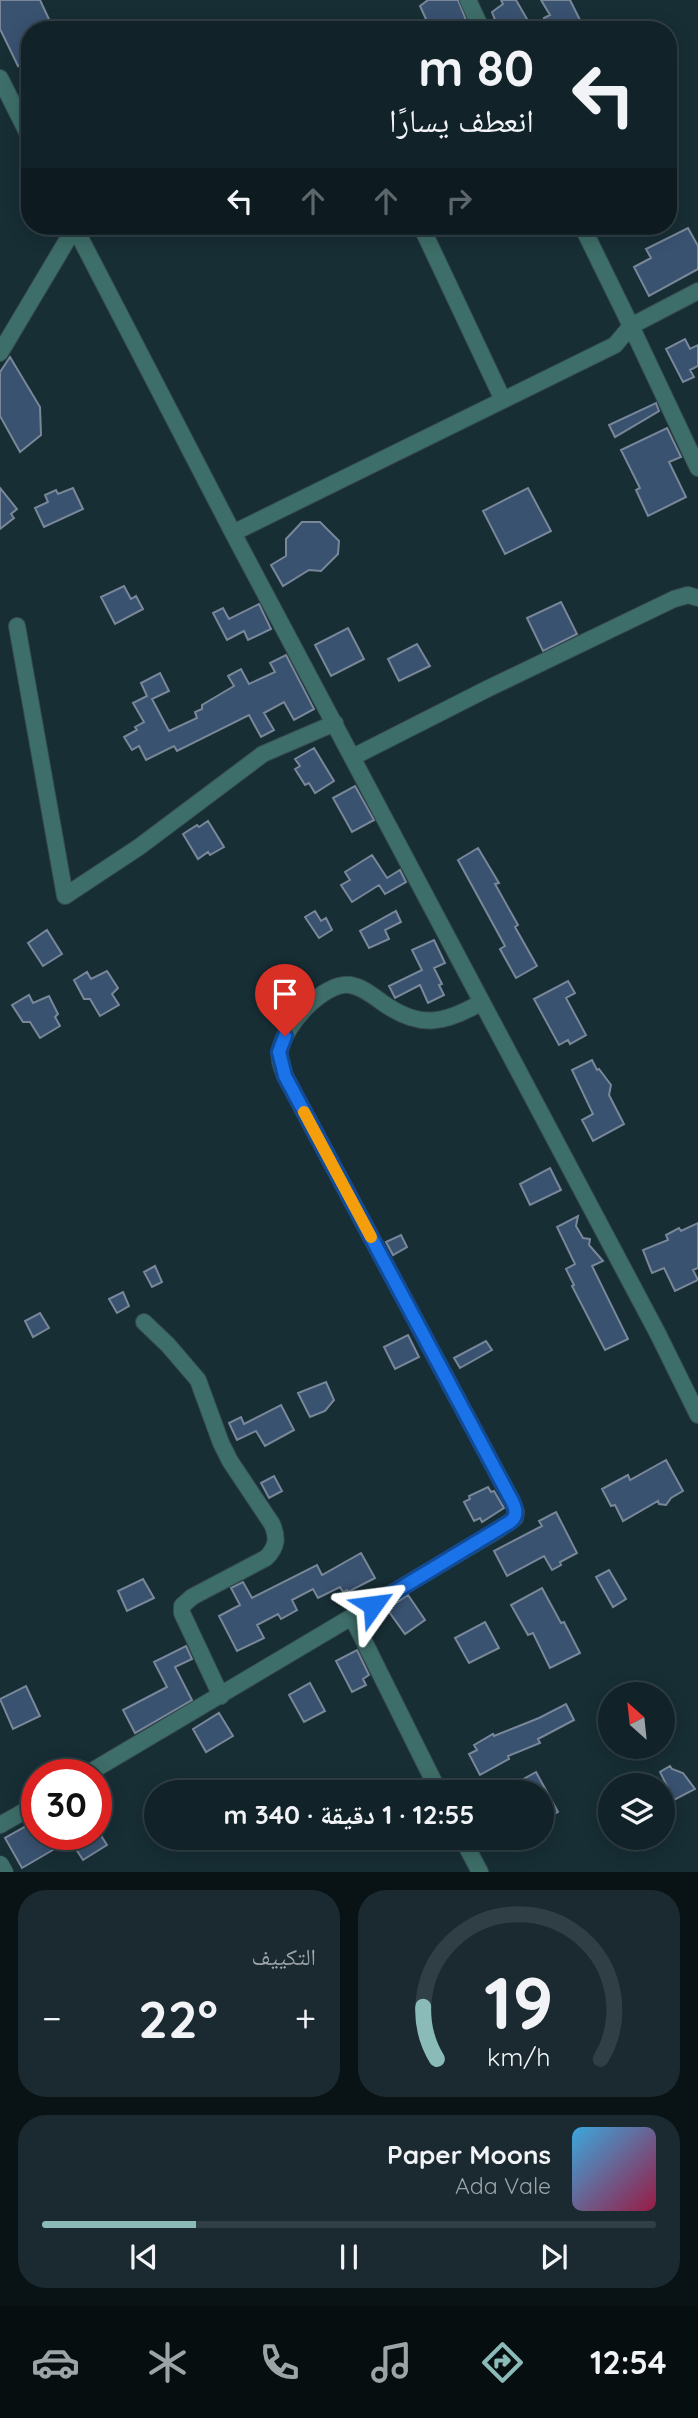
<!DOCTYPE html>
<html lang="ar">
<meta charset="utf-8">
<style>
:root{--surface:#112228;--page:#1a2a30;--text:#f1f3f6;--muted:#9ca4a8;--line:#303f45;--accent:#8bbbb9}
body{margin:0;font-family:Quicksand,"Noto Naskh Arabic",sans-serif;background:var(--page);color:var(--text);direction:rtl;height:100vh;display:flex;flex-direction:column;font-size:26px;white-space:nowrap}
*{box-sizing:border-box;margin:0}
p{font-size:23px;color:var(--muted)}
.icon{flex:none;width:38px;height:38px;fill:none;stroke:currentColor;stroke-width:2;stroke-linecap:round;stroke-linejoin:round}
.map{position:relative;height:1872px;overflow:hidden;direction:ltr}
.sheet{display:flex;flex-direction:column;gap:18px;padding:18px;background:#091316;flex:1}
.sheet>*{flex:none}
.top-card{position:absolute;left:21px;top:21px;width:656px;height:214px;border-radius:28px;box-shadow:0 4px 18px #0003,0 0 0 2px var(--line);direction:rtl;background:#112228;color:var(--text);overflow:hidden}
.needle{width:46px;rotate:333deg}
.buttons{position:absolute;left:598px;top:1682px;display:grid;gap:14px}
.buttons a{display:grid;place-items:center;width:77px;height:77px;border-radius:50%;background:var(--surface);box-shadow:0 4px 18px #0003,0 0 0 2px var(--line);font-size:35px}
.speed{position:absolute;left:21px;top:1759px;display:flex;gap:14px;font-size:35px;font-weight:700;text-align:center}
.speed>*{display:grid;place-content:center;width:91px;height:91px;border-radius:50%;background:var(--surface);box-shadow:0 4px 18px #0003,0 0 0 2px var(--line);line-height:1}
.speed .limit{border:10px solid #d22;background:#fff;color:#111}
.pin{position:absolute;display:grid;place-items:center;width:60px;height:60px;color:#fff;margin:-72px -30px;border-radius:50% 50% 50% 0;rotate:-45deg;box-shadow:0 0 7px #0007}
.pin .icon{rotate:45deg}
.me{position:absolute;width:77px;margin:-38px;rotate:59deg;stroke-linejoin:round;filter:drop-shadow(0 0 5px #0008)}
.turn{display:flex;align-items:center;gap:24px;height:147px;padding:0 28px;font-size:32px}
.turn .icon{width:91px;height:91px;stroke-width:2.5}
.turn b{display:block;font-size:49px;line-height:60px}
.lanes{display:flex;align-items:center;height:66px;padding:0 28px;background:#0003;justify-content:center;gap:35px;direction:ltr}
.lanes .off{opacity:.35}
.big{font-size:52px;font-weight:700;line-height:1.1}
.sheet .card{flex:1;display:flex;flex-direction:column;justify-content:center;gap:10px;min-width:0;padding:0 24px;border-radius:28px;background:var(--page)}
.sheet .dial{align-items:center;gap:0}
.dial svg{height:182px;overflow:visible;fill:none;stroke:var(--line);stroke-width:7;stroke-linecap:round;text-anchor:middle}
.dial text{fill:var(--text);stroke:none}
.song{display:flex;align-items:center;gap:21px}
.cover{width:84px;height:84px;border-radius:10px;background:linear-gradient(135deg,hsl(200 70% 55%),hsl(340 70% 35%))}
.played{height:7px;border-radius:4px;background:linear-gradient(90deg,var(--accent) 25%,var(--line) 25%)}
.keys{display:flex;justify-content:space-around;direction:ltr}
.heat{display:flex;justify-content:space-between;align-items:center;font-size:38px;direction:ltr}
.sheet .tiles{flex:1;display:grid;gap:18px;grid-template-columns:1fr 1fr}
.card:last-child{grid-column:span 2}
.trip{position:absolute;left:144px;top:1780px;width:410px;height:70px;border-radius:35px;background:var(--surface);box-shadow:0 4px 18px #0003,0 0 0 2px var(--line);font-weight:700;line-height:70px;text-align:center;direction:rtl}
.tabs{display:flex;height:112px;justify-content:space-around;align-items:center;background:#070e10;color:var(--muted)}
.tabs .icon{width:49px;height:49px}
.tabs .current{color:var(--accent)}
.tabs b{font-size:32px;color:var(--text)}
.map>svg:first-child{display:block}
.building{fill:#395270;stroke:#798799;stroke-width:2}
.lines{fill:none;stroke-linecap:round;stroke-linejoin:round}
.minor-casing{stroke:#364c52;stroke-width:18}
.tertiary-casing{stroke:#364c52;stroke-width:19}
.minor{stroke:#3e6e69;stroke-width:16}
.tertiary{stroke:#3e6e69;stroke-width:18}
.route-casing{stroke:#114b97;stroke-width:18}
.route{stroke:#1a73e8;stroke-width:12}
.slow{stroke:#f59e0b;stroke-width:12}
</style>
<div class="map">
<svg width="698" height="1872" viewBox="0 0 698 1872">
<rect width="100%" height="100%" fill="#172e35"/>
<path class="building" d="M0,0H40L54,30H30V59L18,66L0,29Z
M428,0H458L468,25L459,30H431L420,6Z
M501,0H516L527,19L507,30H499L492,12L503,4Z
M541,0H570L583,26L574,30H550L544,18L550,15Z
M688,228L698,246V269L649,296L634,267L651,258L646,249Z
M685,339L690,349L698,345V366L690,370L694,377L683,382L666,349Z
M10,357L40,407L41,435L20,452L0,416V372Z
M656,403L659,411L615,437L609,425Z
M667,428L681,457L669,462L686,497L648,516L636,490L640,488L621,450Z
M0,488L17,509L11,514L14,518L0,529Z
M73,488L83,509L44,527L35,508L48,502L45,495L56,490L58,494Z
M528,488L551,531L505,554L483,511Z
M302,522H320L339,541L338,554L321,571L309,570L283,586L271,565L286,556V539Z
M124,586L131,599L136,596L143,609L115,624L101,597Z
M561,602L577,634L543,651L527,618Z
M259,604L271,629L248,640L244,631L227,640L213,613L223,608L229,619Z
M348,628L364,659L331,676L315,645Z
M417,644L430,666L399,681L388,659Z
M286,655L314,709L294,720L284,702L264,713L274,730L261,737L249,715L177,751L174,746L146,760L139,746L132,750L124,737L137,730L135,727L144,722L133,703L147,696L141,683L160,673L169,691L152,699L169,731L197,718L195,712L202,709V705L234,686L228,676L241,669L249,684L275,672L270,663Z
M314,748L334,781L315,793L309,783L305,785L295,769L300,766L295,759Z
M355,786L374,820L352,832L333,798Z
M208,821L224,847L210,855L208,852L198,859L183,834L197,825L199,827Z
M478,848L499,883L495,884L518,925L515,927L537,966L516,978L500,949L505,946L458,860Z
M372,855L387,878L400,870L406,882L385,894L379,885L352,902L341,885L350,880L345,872Z
M315,911L321,921L326,918L332,930L319,938L305,917Z
M396,911L401,922L385,930L389,939L369,948L360,931Z
M47,930L62,954L43,966L28,943Z
M434,940L445,963L434,968L442,984L439,985L444,995L428,1003L420,985L395,998L389,986L422,970L412,950Z
M107,971L118,988L112,994L119,1005L100,1016L90,999H84L74,980L87,972L91,979Z
M568,981L575,993L566,998L586,1035L570,1044L568,1040L559,1045L534,999Z
M29,995L33,1003L49,996L58,1014L55,1017L60,1026L40,1038L30,1022H23L12,1005Z
M592,1060L597,1070L599,1069L611,1085L609,1095L624,1124L593,1141L582,1120L593,1114L572,1070Z
M550,1168L561,1190L530,1205L520,1184Z
M578,1216L576,1226L583,1238L590,1239L589,1245L603,1261L592,1266L628,1339L605,1350L572,1286L574,1285L566,1269L575,1264L557,1227Z
M698,1223V1268L693,1270L698,1280L675,1291L664,1268L652,1273L643,1250L668,1240L666,1235L679,1228L681,1231Z
M401,1235L407,1247L393,1255L386,1242Z
M155,1266L162,1282L152,1287L144,1272Z
M123,1292L129,1306L117,1313L109,1299Z
M40,1313L49,1328L33,1337L25,1321Z
M408,1335L419,1357L395,1369L384,1347Z
M486,1341L492,1350L460,1368L454,1358Z
M326,1382L334,1400L325,1411L310,1417L298,1393Z
M281,1405L294,1430L265,1446L256,1431L237,1440L229,1423L241,1417L244,1424Z
M666,1460L683,1491L671,1498L666,1505L659,1504L658,1501L623,1521L615,1505L611,1506L602,1489L628,1475L630,1480Z
M274,1476L282,1491L269,1498L261,1483Z
M488,1487L491,1492L494,1491L504,1508L482,1522L480,1518L474,1521L464,1502L470,1499L469,1496Z
M556,1512L577,1553L560,1562L561,1565L552,1570L544,1556L507,1576L494,1551L542,1526L539,1521Z
M361,1553L375,1578L348,1592L347,1590L343,1592L340,1587L318,1598L313,1589L292,1600L297,1610L281,1619L278,1614L257,1625L264,1638L237,1651L219,1616L240,1605L231,1588L243,1582L252,1598L317,1565L322,1575Z
M609,1570L626,1599L613,1607L596,1577Z
M143,1579L154,1598L127,1611L118,1591Z
M542,1588L561,1623L564,1622L580,1653L550,1668L533,1633L528,1635L511,1605Z
M408,1595L425,1620L405,1634L387,1609Z
M485,1622L499,1648L469,1663L455,1638Z
M186,1646L192,1659L175,1667L192,1700L135,1733L123,1710L167,1687L154,1662Z
M357,1650L369,1675L363,1679L366,1685L352,1692L336,1661Z
M310,1683L325,1711L304,1722L289,1695Z
M26,1686L40,1716L13,1729L0,1699Z
M566,1704L574,1720L538,1739L540,1743L508,1756L509,1759L480,1775L469,1754L477,1750L474,1745L493,1734L494,1736L539,1718Z
M219,1713L233,1736L206,1752L193,1729Z
M670,1766L672,1769L683,1773L695,1789L674,1800L660,1772Z
M536,1772L558,1812L541,1822V1792H500Z
M37,1820V1834H100L107,1845L83,1860L70,1840L22,1868L5,1838Z"/>
<g class="lines">
<g class="minor-casing">
<path id="minor" d="M468,0L482,30
M0,78L30,138
M74,226L233,533L658,1334L698,1415
M421,226L503,400
M698,291L631,326L698,468
M0,353L75,227
M233,533L615,345L631,326L582,226
M17,626L65,896L139,847L263,754L335,723
M353,757L487,689L674,599L688,595L698,598
M144,1322L168,1345L198,1380L221,1443L230,1461L272,1524C278,1538 277,1547 266,1558L192,1597L182,1606V1613L221,1696
M352,1617L439,1792
M87,1774L498,1530L515,1518L516,1512L512,1501L285,1076C282,1068 278,1059 280,1050C285,1025 323,982 350,985C363,987 373,996 383,1003C420,1029 444,1024 482,1002
M0,1825L37,1804
M462,1838L480,1872"/>
</g>
<g class="tertiary-casing">
<path id="tertiary" d="M0,1865L4,1872"/>
</g>
<use href="#minor" class="minor"/>
<use href="#tertiary" class="tertiary"/>
</g>
<g class="lines">
<g class="route-casing">
<path id="route" d="M285,1036L279,1052L285,1076L512,1501C516,1509 518,1516 510,1522L373,1605"/>
</g>
<use href="#route" class="route"/>
<path class="slow" d="M304,1112L371,1237"/>
</g>
</svg>
<div class="buttons">
<a><svg class="needle" viewBox="-14 -14 28 28"><path d="M0-13l5 13h-10z" fill="#e53935"/><path d="M0 13l5-13h-10z" fill="#9ca4a8"/></svg></a>
<a><svg class="icon" aria-label="layers" viewBox="0 0 24 24"><path d="M12 4l9 5-9 5-9-5zM3 14l9 5 9-5"/></svg></a>
</div>
<div class="speed"><div class="limit">30</div></div>
<div class="pin" style="left:285px;top:1036px;background:#d93025"><svg class="icon" aria-label="arrive" viewBox="0 0 24 24"><path d="M6 21V4h12l-3 4 3 4H6"/></svg></div>
<svg class="me" style="left:373px;top:1605px" viewBox="-20 -20 40 40"><path d="M0-17L14 15 0 8-14 15z" fill="#1a73e8" stroke="#fff" stroke-width="4"/></svg>
<div class="trip">12:55 · 1 دقيقة · 340 m</div>
<div class="top-card">
<div class="turn"><svg class="icon" aria-label="left" viewBox="0 0 24 24"><path d="M17 20v-9H6M10 6l-5 5 5 5"/></svg><div><b>80 m</b>انعطف يسارًا</div></div>
<div class="lanes"><svg class="icon" aria-label="left" viewBox="0 0 24 24"><path d="M17 20v-9H6M10 6l-5 5 5 5"/></svg><svg class="icon off" aria-label="ahead" viewBox="0 0 24 24"><path d="M12 20V5M6 11l6-6 6 6"/></svg><svg class="icon off" aria-label="ahead" viewBox="0 0 24 24"><path d="M12 20V5M6 11l6-6 6 6"/></svg><svg class="icon off" aria-label="right" viewBox="0 0 24 24"><path d="M7 20v-9h11M14 6l5 5-5 5"/></svg></div>
</div>
</div>
<section class="sheet">
<div class="tiles">
<div class="card dial"><svg viewBox="0 0 100 80">
<path d="M14 69A42 42 0 1 1 86 69"/>
<path d="M14 69A42 42 0 0 1 8 46" stroke="#8bbbb9"/>
<text x="50" y="56" font-size="32" font-weight="700">19</text>
<text x="50" y="72" font-size="11">km/h</text>
</svg></div>
<div class="card"><p>التكييف</p>
<div class="heat"><a>−</a><b class="big">22°</b><a>+</a></div>
</div>
<div class="card">
<div class="song"><i class="cover"></i><div><b>Paper Moons</b><p>Ada Vale</p></div></div>
<div class="played"></div>
<div class="keys"><svg class="icon" aria-label="previous" viewBox="0 0 24 24"><path d="M18 5L8 12l10 7zM5 5v14"/></svg><svg class="icon" aria-label="pause" viewBox="0 0 24 24"><path d="M8 5v14M16 5v14"/></svg><svg class="icon" aria-label="next" viewBox="0 0 24 24"><path d="M6 5l10 7-10 7zM19 5v14"/></svg></div>
</div>
</div>
</section>
<nav class="tabs">
<b>12:54</b>
<svg class="icon current" aria-label="directions" viewBox="0 0 24 24"><path d="M12 3l9 9-9 9-9-9zM9 14v-3h6M13 9l2 2-2 2"/></svg>
<svg class="icon" aria-label="music" viewBox="0 0 24 24"><path d="M9 18V5l10-2v13"/><circle cx="6" cy="18" r="3"/><circle cx="16" cy="16" r="3"/></svg>
<svg class="icon" aria-label="phone" viewBox="0 0 24 24"><path d="M5 4h4l2 5-3 2q2 4 5 5l2-3 5 2v4C11 20 4 13 5 4z"/></svg>
<svg class="icon" aria-label="climate" viewBox="0 0 24 24"><path d="M12 3v18M4 7l16 10M4 17L20 7"/></svg>
<svg class="icon" aria-label="car" viewBox="0 0 24 24"><path d="M5 17H2v-5l4-1 3-4h7l3 4 3 1v5h-3M9 17h6M6 11h13"/><circle cx="7" cy="17" r="2"/><circle cx="17" cy="17" r="2"/></svg>
</nav>
